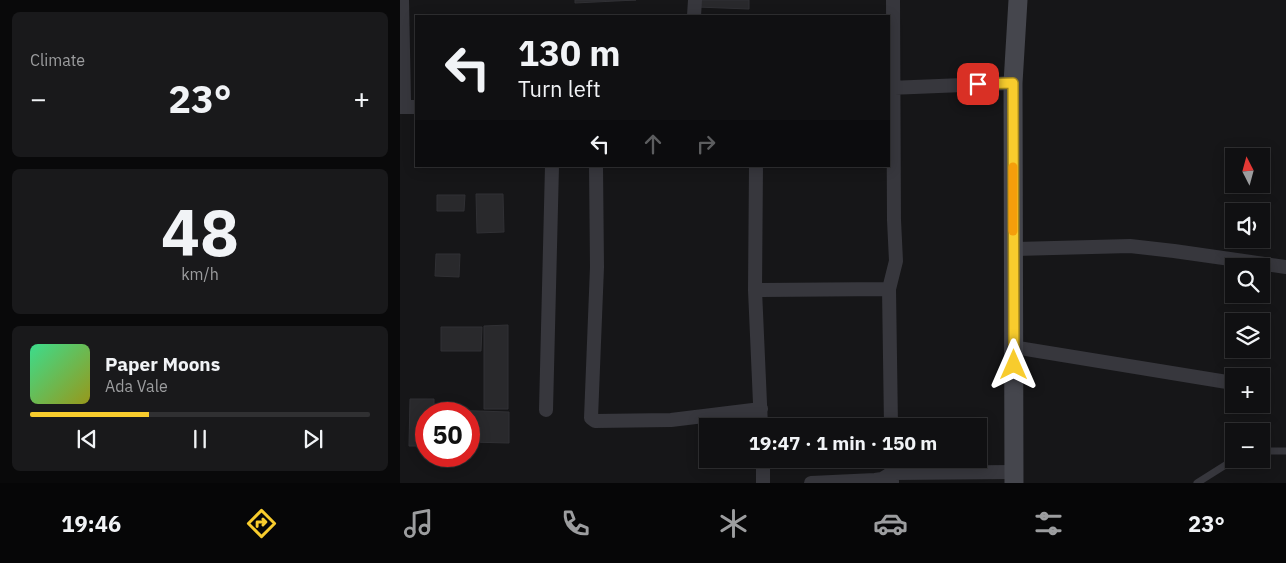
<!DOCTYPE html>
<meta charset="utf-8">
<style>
:root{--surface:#101012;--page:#19191b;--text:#f1f3f6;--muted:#9c9d9f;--line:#303032;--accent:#f8cc2d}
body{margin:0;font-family:"IBM Plex Sans",sans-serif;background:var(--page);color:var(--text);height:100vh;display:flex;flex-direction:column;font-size:19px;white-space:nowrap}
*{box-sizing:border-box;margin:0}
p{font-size:16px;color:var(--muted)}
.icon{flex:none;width:28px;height:28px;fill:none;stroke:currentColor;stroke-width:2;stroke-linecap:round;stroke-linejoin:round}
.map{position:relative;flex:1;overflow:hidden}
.panel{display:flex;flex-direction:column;gap:12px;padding:12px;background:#09090a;width:400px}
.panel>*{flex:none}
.top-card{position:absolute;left:15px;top:15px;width:475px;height:152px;border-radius:0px;box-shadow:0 2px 12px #0003,0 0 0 1px var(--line);background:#101012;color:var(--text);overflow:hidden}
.needle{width:32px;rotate:354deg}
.tools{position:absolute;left:825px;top:148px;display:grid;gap:10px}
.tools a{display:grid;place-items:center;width:45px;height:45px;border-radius:0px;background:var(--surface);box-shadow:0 2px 12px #0003,0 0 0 1px var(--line);font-size:25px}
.speed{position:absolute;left:15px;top:402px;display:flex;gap:10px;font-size:25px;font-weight:700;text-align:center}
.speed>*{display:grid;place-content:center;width:65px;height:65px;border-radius:50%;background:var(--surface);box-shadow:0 2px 12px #0003,0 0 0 1px var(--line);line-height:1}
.speed .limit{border:8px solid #d22;background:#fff;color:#111}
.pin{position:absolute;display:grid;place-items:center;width:42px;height:42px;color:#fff;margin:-21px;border-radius:10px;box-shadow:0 2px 8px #0006}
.me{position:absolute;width:55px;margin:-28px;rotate:0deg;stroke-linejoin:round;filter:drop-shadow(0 0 4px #0008)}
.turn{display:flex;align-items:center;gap:18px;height:105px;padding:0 20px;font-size:22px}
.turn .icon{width:65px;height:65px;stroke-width:2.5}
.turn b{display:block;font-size:35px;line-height:42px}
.lanes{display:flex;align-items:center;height:48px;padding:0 20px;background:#0003;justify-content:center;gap:25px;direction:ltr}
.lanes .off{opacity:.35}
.big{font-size:38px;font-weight:700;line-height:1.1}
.panel .card{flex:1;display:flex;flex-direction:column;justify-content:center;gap:8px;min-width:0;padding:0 18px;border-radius:8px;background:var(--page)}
.panel .dial{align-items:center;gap:0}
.dial b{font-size:65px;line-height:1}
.song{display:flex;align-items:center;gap:15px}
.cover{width:60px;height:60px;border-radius:8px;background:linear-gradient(135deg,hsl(150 70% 55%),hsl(60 70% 35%))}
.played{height:5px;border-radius:2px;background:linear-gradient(90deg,var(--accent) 35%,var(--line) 35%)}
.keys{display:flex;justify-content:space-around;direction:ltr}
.heat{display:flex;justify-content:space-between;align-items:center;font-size:28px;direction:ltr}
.trip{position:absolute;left:299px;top:418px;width:288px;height:50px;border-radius:0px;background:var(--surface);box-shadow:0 2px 12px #0003,0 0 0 1px var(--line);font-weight:700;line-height:50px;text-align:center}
.tabs{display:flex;height:80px;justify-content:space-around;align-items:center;background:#060607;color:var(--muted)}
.tabs .icon{width:35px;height:35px}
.tabs .current{color:var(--accent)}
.tabs b{font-size:22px;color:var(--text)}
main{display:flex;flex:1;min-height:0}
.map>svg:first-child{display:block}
.building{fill:#29292c;stroke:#303034}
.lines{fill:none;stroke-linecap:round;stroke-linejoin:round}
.lane{stroke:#37373d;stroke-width:7}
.street{stroke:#37373d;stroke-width:14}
.secondary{stroke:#45464d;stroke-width:19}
.route-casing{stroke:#a1851d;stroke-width:12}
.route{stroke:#f8cc2d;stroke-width:9}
.slow{stroke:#f59e0b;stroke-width:9}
</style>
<main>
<section class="panel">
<div class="card"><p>Climate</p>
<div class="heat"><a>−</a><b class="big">23°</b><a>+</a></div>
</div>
<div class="card dial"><b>48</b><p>km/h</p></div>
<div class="card">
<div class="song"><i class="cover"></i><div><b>Paper Moons</b><p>Ada Vale</p></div></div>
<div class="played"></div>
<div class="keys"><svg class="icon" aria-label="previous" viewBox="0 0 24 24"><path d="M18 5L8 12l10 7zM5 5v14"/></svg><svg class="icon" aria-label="pause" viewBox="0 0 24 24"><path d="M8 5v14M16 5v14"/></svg><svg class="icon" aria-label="next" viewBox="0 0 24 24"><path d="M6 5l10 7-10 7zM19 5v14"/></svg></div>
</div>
</section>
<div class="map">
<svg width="886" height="483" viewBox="0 0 886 483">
<rect width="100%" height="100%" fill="#161618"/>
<path class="building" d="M175,0H236L175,3Z
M297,0H349V9L297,7Z
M76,194H103L104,232L77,233Z
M37,195H65L64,211H37Z
M36,254H60L59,277L35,276Z
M108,325V409H84V326Z
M41,327H82L81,351H41Z
M10,399H34V414H26V446H9Z
M47,410L109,412V443L69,442V414H47Z"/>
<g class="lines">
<path class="lane" d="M861,451H886
M797,483L835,459"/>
<path class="street" d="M294,16L295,0
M489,88L613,83
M0,105L4,100L2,0
M0,107H16
M196,166L197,267L191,418L195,421L271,420L361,409
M356,166L355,290L361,426
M613,249L730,246L774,251L886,267
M355,290L489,289
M613,347L833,383
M146,410L152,166
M491,426L489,289L496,261L494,220L493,0
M363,459V483
M491,459L492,482
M411,483L475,480L482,479L492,473L614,472"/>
<path class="secondary" d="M614,483L613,83L618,0"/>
</g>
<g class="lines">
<g class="route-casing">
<path id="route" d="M578,84L613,83L614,365"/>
</g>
<use href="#route" class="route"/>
<path class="slow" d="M613,231V167"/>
</g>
</svg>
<div class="tools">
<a><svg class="needle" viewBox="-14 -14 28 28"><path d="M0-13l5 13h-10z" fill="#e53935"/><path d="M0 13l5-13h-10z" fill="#9c9d9f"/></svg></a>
<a><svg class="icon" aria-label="sound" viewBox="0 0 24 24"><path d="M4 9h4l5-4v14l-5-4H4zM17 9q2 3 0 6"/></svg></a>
<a><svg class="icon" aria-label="search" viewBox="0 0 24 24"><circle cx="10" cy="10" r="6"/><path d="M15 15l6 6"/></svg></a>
<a><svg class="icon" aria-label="layers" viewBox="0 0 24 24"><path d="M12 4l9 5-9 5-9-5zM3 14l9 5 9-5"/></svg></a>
<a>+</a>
<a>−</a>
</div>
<div class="speed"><div class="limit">50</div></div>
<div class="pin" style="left:578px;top:84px;background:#d93025"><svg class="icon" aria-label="arrive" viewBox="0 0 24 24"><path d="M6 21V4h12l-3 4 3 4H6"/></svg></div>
<svg class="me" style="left:614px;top:365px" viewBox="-20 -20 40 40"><path d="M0-17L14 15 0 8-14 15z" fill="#f8cc2d" stroke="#fff" stroke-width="4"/></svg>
<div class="trip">19:47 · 1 min · 150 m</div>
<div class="top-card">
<div class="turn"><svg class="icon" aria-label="left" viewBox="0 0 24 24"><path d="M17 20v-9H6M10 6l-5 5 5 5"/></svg><div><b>130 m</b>Turn left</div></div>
<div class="lanes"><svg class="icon" aria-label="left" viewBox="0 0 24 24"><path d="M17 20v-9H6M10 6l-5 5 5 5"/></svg><svg class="icon off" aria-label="ahead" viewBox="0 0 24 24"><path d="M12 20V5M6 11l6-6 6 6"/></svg><svg class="icon off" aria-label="right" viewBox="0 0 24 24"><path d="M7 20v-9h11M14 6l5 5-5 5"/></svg></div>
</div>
</div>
</main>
<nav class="tabs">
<b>19:46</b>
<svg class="icon current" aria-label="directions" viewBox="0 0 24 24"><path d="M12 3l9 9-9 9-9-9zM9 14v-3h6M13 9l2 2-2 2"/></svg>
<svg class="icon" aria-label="music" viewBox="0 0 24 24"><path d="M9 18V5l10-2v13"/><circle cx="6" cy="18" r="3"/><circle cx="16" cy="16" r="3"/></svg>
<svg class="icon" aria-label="phone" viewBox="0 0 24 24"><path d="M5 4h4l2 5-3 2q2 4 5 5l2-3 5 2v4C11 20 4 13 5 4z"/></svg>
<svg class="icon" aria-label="climate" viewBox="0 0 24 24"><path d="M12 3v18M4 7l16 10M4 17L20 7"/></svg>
<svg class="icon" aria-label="car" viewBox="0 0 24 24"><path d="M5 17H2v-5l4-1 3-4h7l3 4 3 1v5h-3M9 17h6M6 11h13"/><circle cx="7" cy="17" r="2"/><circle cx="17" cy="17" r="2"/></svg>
<svg class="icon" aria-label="filters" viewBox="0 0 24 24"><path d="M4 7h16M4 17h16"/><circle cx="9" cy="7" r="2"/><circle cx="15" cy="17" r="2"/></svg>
<b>23°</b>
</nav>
